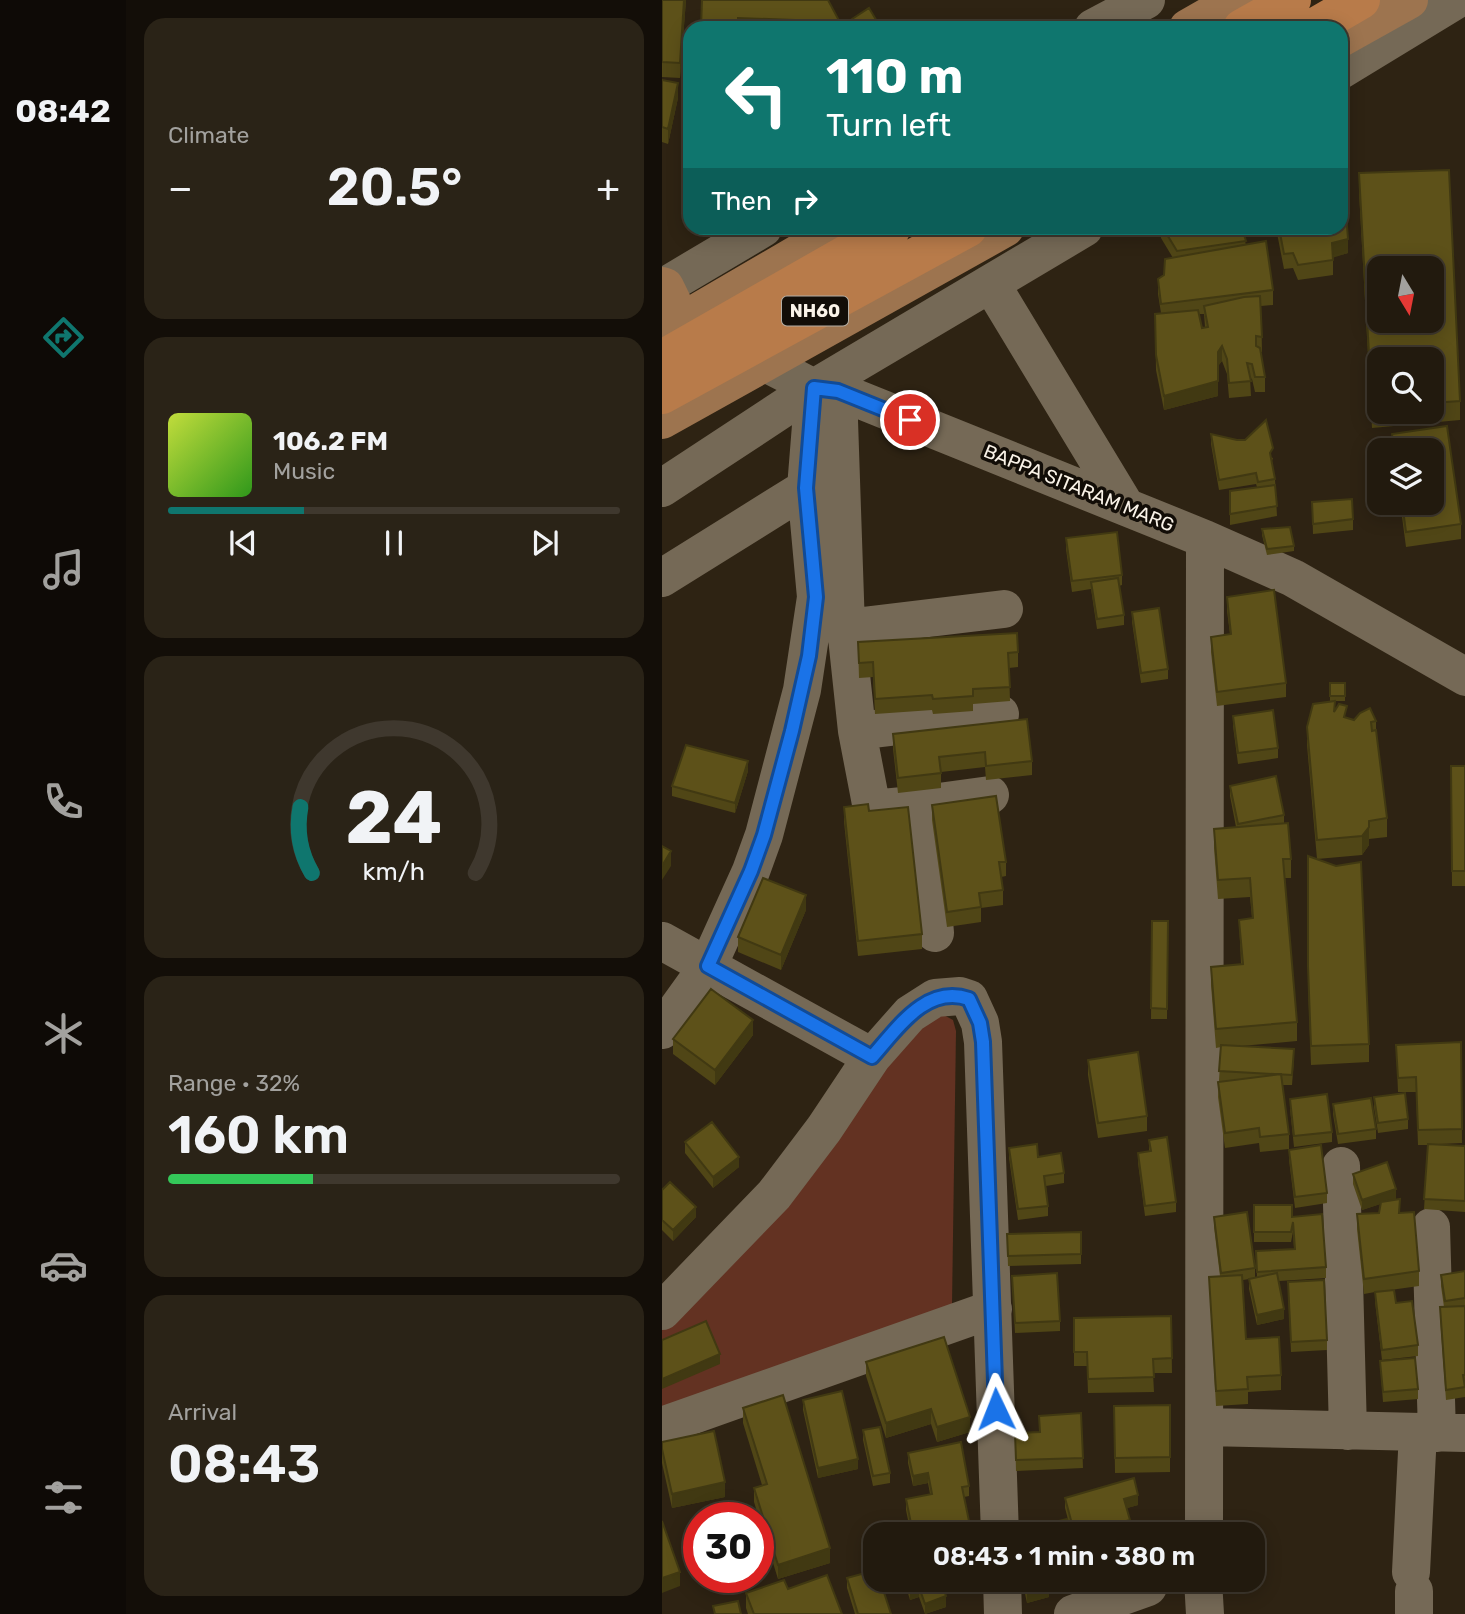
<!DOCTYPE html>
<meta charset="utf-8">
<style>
:root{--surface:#221a0e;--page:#2a2317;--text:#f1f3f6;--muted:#a2a19e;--line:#3f382e;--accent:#0f766e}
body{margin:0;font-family:Rubik,sans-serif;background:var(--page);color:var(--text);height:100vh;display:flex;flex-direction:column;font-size:26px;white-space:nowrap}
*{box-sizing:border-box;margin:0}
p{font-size:23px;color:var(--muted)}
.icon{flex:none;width:38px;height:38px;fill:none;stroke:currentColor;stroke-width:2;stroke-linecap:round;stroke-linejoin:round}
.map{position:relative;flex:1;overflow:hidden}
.details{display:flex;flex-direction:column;gap:18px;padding:18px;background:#130e08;width:536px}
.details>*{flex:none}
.banner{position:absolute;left:21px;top:21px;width:665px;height:214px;border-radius:21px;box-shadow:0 4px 18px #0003,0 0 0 2px var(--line);background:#0f766e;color:#fff;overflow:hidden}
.needle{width:46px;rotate:170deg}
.tools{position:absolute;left:705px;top:256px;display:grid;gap:14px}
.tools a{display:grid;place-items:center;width:77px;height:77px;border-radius:14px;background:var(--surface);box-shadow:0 4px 18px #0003,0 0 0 2px var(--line);font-size:35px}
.speed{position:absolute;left:21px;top:1502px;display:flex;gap:14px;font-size:35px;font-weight:700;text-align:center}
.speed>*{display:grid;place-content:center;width:91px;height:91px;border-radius:50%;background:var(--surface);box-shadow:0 4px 18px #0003,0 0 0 2px var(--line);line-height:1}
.speed .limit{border:10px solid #d22;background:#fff;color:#111}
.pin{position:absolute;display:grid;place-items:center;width:60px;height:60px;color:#fff;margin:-30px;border:4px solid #fff;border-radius:50%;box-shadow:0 2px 7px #0007}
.me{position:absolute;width:77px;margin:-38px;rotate:358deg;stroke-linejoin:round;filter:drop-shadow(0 0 5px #0008)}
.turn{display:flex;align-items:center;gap:24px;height:147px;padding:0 28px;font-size:32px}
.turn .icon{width:91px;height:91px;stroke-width:2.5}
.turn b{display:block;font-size:49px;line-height:60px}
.then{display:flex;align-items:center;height:66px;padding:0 28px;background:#0003;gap:14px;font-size:26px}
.big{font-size:52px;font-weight:600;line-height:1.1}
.details .widget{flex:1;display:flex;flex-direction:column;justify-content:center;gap:10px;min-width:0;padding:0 24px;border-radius:21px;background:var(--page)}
.details .dial{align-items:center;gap:0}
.dial svg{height:182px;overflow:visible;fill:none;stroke:var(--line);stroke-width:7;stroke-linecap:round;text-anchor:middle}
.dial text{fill:var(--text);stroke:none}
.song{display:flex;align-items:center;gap:21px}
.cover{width:84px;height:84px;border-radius:10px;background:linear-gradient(135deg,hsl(70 70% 55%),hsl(110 70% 35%))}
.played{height:7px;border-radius:4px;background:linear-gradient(90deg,var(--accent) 30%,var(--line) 30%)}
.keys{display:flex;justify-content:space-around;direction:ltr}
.heat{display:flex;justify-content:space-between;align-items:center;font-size:38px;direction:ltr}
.charge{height:10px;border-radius:5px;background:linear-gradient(90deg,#34c759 32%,var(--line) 0)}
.trip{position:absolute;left:201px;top:1522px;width:402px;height:70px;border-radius:21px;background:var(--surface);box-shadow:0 4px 18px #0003,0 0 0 2px var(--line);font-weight:600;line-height:70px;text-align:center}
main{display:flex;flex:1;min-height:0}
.tabs{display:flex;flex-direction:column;width:126px;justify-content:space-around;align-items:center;background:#0e0a06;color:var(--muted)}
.tabs .icon{width:49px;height:49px}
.tabs .on{color:var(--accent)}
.tabs b{font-size:32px;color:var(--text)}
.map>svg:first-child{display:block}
.green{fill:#633222}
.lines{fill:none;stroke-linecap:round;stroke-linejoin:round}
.minor{stroke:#756956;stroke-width:38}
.major{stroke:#9d744f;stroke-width:38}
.highway{stroke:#b87b4a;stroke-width:38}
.wall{fill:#504616;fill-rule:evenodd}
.shaded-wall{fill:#413912}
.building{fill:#5d5119;stroke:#413912;stroke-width:2;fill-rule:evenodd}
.route-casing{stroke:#114b97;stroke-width:18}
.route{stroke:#1a73e8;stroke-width:12}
.labels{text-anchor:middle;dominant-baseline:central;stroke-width:7;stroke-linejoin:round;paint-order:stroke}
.shield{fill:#120d07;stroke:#b4aea4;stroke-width:2}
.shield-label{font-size:18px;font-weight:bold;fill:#faf3e8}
.street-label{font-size:19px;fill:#faf3e8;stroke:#120d07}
</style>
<main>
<nav class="tabs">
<b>08:42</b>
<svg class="icon on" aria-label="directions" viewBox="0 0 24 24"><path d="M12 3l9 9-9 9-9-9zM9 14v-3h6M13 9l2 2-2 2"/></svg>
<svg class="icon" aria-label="music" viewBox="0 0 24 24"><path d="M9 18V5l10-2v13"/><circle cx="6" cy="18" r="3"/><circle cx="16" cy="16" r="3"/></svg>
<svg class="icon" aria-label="phone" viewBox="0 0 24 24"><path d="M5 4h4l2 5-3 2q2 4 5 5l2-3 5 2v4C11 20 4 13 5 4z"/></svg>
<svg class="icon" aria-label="climate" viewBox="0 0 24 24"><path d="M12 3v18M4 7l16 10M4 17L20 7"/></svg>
<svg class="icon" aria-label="car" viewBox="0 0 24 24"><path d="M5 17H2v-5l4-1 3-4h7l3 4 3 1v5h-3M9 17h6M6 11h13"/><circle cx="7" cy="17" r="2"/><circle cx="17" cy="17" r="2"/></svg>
<svg class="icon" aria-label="filters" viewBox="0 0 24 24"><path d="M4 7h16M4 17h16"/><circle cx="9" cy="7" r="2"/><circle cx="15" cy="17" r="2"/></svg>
</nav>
<section class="details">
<div class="widget"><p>Climate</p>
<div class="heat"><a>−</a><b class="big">20.5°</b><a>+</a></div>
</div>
<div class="widget">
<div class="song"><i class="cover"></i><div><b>106.2 FM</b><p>Music</p></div></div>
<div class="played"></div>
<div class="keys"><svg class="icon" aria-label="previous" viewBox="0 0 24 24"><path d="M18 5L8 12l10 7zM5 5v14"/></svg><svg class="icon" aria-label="pause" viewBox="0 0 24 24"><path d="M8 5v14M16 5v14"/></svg><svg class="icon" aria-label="next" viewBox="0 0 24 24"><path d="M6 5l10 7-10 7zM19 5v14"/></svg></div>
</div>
<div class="widget dial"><svg viewBox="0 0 100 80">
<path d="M14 69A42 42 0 1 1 86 69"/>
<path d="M14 69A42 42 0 0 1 9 40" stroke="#0f766e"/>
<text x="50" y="56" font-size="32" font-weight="700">24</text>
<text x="50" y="72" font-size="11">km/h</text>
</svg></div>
<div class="widget"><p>Range · 32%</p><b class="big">160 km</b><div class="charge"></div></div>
<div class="widget"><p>Arrival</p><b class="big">08:43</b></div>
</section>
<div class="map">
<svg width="804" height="1614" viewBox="0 0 804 1614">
<rect width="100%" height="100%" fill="#2e2313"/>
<path class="green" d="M278,1013L291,1020L294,1031L290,1305L0,1412V1327L252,1021Z"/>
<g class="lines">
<path class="minor" d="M431,28L484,0
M679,70L794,0
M329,284L464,507
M0,288L101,228
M77,349L152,388L176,391L543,539L631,578L804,677
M176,391L184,628L195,731L338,714
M0,488L152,388L422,228
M0,578L144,488
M184,628L342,609
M195,731L210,809L262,804L328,795
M262,804L273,933
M0,941L210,1057
M0,1030L46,966L89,871L102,835L140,690L154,597L144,488L152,388
M679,1166L686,1431
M769,1227L775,1433
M0,1311L112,1195L162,1129L210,1057L248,1014L273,998L298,996L307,999L318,1023L321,1042L338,1535
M0,1426L331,1309
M543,1427L804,1433
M542,1535L543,539
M749,1572L756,1432
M340,1580L341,1614
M541,1580L543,1614
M411,1614L486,1587
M752,1614V1591"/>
<path class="major" d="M526,28L575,0
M679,38L747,0
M0,286L3,287L20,322
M0,333L180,228
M0,420L343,228"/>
<path class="highway" d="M580,28L630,0
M651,28L699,0
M0,359L230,228
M0,395L306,228"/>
</g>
<path class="wall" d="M0,0H24L18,78L0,77Z
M40,0L181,28H39Z
M0,80L16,98L6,144L0,142Z
M697,173L798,401V420L710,428L697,192ZM718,359H770V411H718Z
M499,228H580L584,245L611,290V305L599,306L600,352H599L603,377V392H593L590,379L588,378L589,396L567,398L565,374L560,361L556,366V396L502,410L494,370L493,314L499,313L496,294V279L502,275L511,258L499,238ZM537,314H542L543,327L540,328Z
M614,228H679L686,253L671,257V275L636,280L631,268L622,269Z
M785,426L799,524V539L744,547L738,502H770V450H730V434Z
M549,434L611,458L610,461L613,479L615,516L568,525V491L595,487L594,484L557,490L549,444Z
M650,502L691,519V530L651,534Z
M600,529L632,546V551L605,555L600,535Z
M404,538L460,575V585L457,586L462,615V625L435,629L429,589L410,592L404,549Z
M565,597L624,683V697L555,706L549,652V637L568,634L565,611Z
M470,612L506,669V679L479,683L470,622Z
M196,642L356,652V667L347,668L348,701L311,704V711L271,714L270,710L213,714L211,677L197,678Z
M668,683H683V701H668Z
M673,710L685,718L692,720L714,721V733L725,818V837L707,839V845L700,855L655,859L645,745V727Z
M571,716L616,748V758L576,764L571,726Z
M231,734L370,761V775L324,780L323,767L279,772V788L236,793L231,749Z
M789,766H803V886H790Z
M86,771L73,813L10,796V786Z
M568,786L622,815V823L629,859V878H623L635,1022V1041L579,1046L632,1059L630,1085H620L627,1134V1149L598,1152L597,1143L563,1148L556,1097L559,1047L554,1048L549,985V967L579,964L577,920L590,918L588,897L556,899L552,848V829L574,827L568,796Z
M270,805L344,862V876L339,877L341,890V905L319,908V922L285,927L270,820Z
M182,807L260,934V949L196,956L182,822Z
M646,856L707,1044V1062L649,1065L646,986Z
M144,910L119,970L76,952V937Z
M490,921H506L505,1019H489Z
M91,1035L53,1085L11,1054V1039Z
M799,1042L800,1143L777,1144L803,1146V1212L762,1209L766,1145H756L754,1092H736L734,1045Z
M426,1060L485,1116V1131L436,1138L426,1075Z
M712,1097L746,1119V1129L716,1133L712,1107Z
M628,1099L670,1132V1142L632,1147L628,1109Z
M671,1104L714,1129V1139L676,1144L671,1114Z
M487,1140L514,1202V1212L483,1216L476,1163V1153L487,1151Z
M23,1142L77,1167L51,1188L23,1153Z
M347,1148L376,1157L402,1173V1183L384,1186L386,1206V1216L356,1220L347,1158Z
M627,1150L665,1193V1203L633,1208L627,1160Z
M691,1174L734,1199L757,1271V1286L714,1292L734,1303L756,1345V1356L720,1360L713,1302V1292L702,1294L695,1229V1214L717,1213L718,1204L700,1210L691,1184Z
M0,1190L34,1217L11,1241L0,1230Z
M592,1205L630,1217L664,1267V1278L617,1281L622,1319L595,1325L587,1289V1279L581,1280L584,1339L619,1375V1390L586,1392V1404L554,1406L547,1277L558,1276L552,1227V1217L593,1268V1277H595L594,1251L632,1249L631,1232L629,1242H592Z
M419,1232V1264L346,1266L345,1234Z
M803,1271V1397L784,1400L778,1318V1307H782L779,1286V1275Z
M350,1276L398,1321V1331L353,1333Z
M626,1292L665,1340V1350L629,1352Z
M509,1316L510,1373H491L492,1392L426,1393L425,1366H412V1318Z
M718,1361L756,1389V1399L721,1402Z
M204,1362L308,1432L275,1442L269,1424L224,1438L204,1376Z
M141,1400L196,1469L156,1478L141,1410Z
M508,1405V1472L453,1473L452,1406Z
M81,1408L168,1563L116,1579L92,1502V1488L100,1485L81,1423Z
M419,1413L421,1468L354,1471L353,1433L377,1432V1416Z
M201,1430L228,1473V1483L211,1486L201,1440Z
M0,1442L63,1497L10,1508L0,1463Z
M246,1453L307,1486V1496L302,1497L307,1531L290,1535H249L244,1510V1499L268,1494L266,1483L251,1486L246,1463Z
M403,1498L476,1505L465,1508L468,1530L451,1535H410L403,1508Z
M185,1578L229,1614H193L185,1588Z
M242,1580H298V1588L283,1593L284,1607L263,1614L257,1597L248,1600Z
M360,1580H386L387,1597L365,1603Z
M126,1589L180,1614H86L84,1608V1593Z"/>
<path class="shaded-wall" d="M22,0H24L18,78V63Z
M16,83V98L6,144V129Z
M686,239V253L670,258V243Z
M560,346V361L556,366V396L502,410V396L556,352Z
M86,761V771L73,813V803Z
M707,827V845L700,855V836Z
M9,851V866L0,880V866Z
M144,895V910L119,970V955Z
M91,1020V1035L53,1085V1070Z
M77,1157V1167L51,1188V1177Z
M734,1189V1199L700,1210V1200Z
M34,1207V1217L11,1241V1230Z
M622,1309V1319L595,1325V1315Z
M58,1354V1364L0,1389V1379Z
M269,1409V1424L224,1438V1423Z
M308,1417V1432L275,1442V1427Z
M196,1459V1469L156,1478V1468Z
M266,1473V1483L251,1486V1476Z
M63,1482V1497L10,1508V1494Z
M476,1495V1505L462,1509V1499Z
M468,1520V1530L451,1535H416Z
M307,1521V1531L290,1535H251V1533Z
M168,1548V1563L116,1579V1565Z
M18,1572V1586L0,1593V1578Z
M290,1580H298V1588L280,1594V1584Z
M257,1587V1597L248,1600V1590Z
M387,1587V1597L365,1603V1592Z
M284,1596V1607L263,1614V1604Z"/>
<path class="building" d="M0,0H22L18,63L0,62Z
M40,0H166L181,28H137L132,20L76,18V28H39Z
M207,8L219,28H191L187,21Z
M0,80L16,83L6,129L0,127Z
M787,170L798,401L770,403V359H718V408L710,409L697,173ZM718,268H770V320H718Z
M679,173H681L686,239L670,243L671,260L636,265L631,253L622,254L617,228H679Z
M501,228H580L584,241L515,251Z
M604,241L611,290L499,304L496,279L502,275L503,259Z
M598,296L600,337L594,336V346L598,348L603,377H593L590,364L585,363L589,381L567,383L565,359L560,346L556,352V381L502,396L494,355L493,314L536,310L540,328L546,327L542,306L582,297Z
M604,420L611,448L608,453L613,479L596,482L594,473L557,480L549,434L575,440H583Z
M785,426L799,524L744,532L740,502H770V450H732L730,434Z
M613,485L615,506L568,514V491Z
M690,499L691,519L651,524L650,502Z
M628,527L632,546L605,549L600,529Z
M455,532L460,575L410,581L404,538Z
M456,578L462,615L435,619L429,582Z
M612,590L624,683L555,692L549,637L569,634L565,597Z
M497,608L506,669L479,673L470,612Z
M355,633L356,652L346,653L348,687L311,689V696L271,699L270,695L213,699L211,662L197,663L196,642Z
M668,683H683V696H668Z
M673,701L672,712L677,704L685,706L682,717L692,720L698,713L708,708L714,721L709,722L710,731L714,730L725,818L707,821V827L700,836L655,840L645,727L651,704Z
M611,710L616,748L576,753L571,716Z
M365,719L370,761L324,766L323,752L277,757L279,773L236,778L231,734Z
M24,745L86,761L73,803L10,786Z
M789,766H803V871H790Z
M614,776L622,815L576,824L568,786Z
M334,796L344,862H337L341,890L317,893L319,907L285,912L270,805Z
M206,804L207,811L246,807L260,934L196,941L182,807Z
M626,823L629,859H621L635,1022L554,1029L549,967L581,964L577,920L591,918L588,878L556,880L552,829Z
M0,846L9,851L0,866Z
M646,856L674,866L699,862L707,1044L649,1046L646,967Z
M101,878L144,895L119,955L76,937Z
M490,921H506L505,1009L489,1008Z
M49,989L91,1020L53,1070L11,1039Z
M799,1042L800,1129L756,1130L754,1077L736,1078L734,1045Z
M559,1045L632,1049L630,1075L557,1071Z
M476,1052L485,1116L436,1123L426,1060Z
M619,1074L627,1134L598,1137L597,1128L563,1133L556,1082Z
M743,1093L746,1119L716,1123L712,1097Z
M665,1094L670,1132L632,1136L628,1099Z
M709,1098L714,1129L676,1134L671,1104Z
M50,1122L77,1157L51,1177L23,1142Z
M505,1137L514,1202L483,1206L476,1153L489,1151L487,1140Z
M375,1144L376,1157L399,1153L402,1173L382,1176L386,1206L356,1209L347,1148Z
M766,1144L803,1146V1201L762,1199Z
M659,1145L665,1193L633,1197L627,1150Z
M725,1162L734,1189L700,1200L691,1174Z
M8,1182L34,1207L11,1230L0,1220V1190Z
M738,1199L737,1213L752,1212L757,1271L702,1279L695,1214L717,1213L719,1202Z
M592,1205H630V1217L660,1214L664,1267L595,1272L594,1251L633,1249L631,1222L629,1232H592Z
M585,1212L593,1268L559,1273L552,1217Z
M419,1232V1254L346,1256L345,1234Z
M803,1271V1298L783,1301L779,1275Z
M395,1273L398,1321L353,1323L350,1276Z
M615,1273L622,1309L595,1315L587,1279Z
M580,1275L584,1339L617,1337L619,1375L585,1377L586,1389L554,1391L547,1277Z
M662,1280L665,1340L629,1342L626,1282Z
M732,1290L734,1303L750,1301L756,1345L720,1350L713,1292Z
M803,1306V1375H801L803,1387L784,1390L778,1307Z
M509,1316L510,1358L491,1359L492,1377L426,1379L425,1352H412V1318Z
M44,1321L58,1354L0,1379V1340Z
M282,1337L308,1417L275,1427L269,1409L224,1423L204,1362Z
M753,1358L756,1389L721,1392L718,1361Z
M180,1391L196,1459L156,1468L141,1400Z
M121,1395L168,1548L116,1565L92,1488L105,1484L81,1408Z
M508,1405V1457L453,1458L452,1406Z
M419,1413L421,1458L354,1460L353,1433L378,1432L377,1416Z
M218,1427L228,1473L211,1476L201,1430Z
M52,1431L63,1482L10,1494L0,1449V1442Z
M299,1442L307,1486L300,1487L307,1521L251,1533L244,1499L270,1494L266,1473L251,1476L246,1453Z
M472,1478L476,1495L462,1499L468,1520L413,1535L403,1498Z
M405,1519L409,1535H361L360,1530Z
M0,1521L18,1572L0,1578Z
M214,1570V1580H218L229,1614H196L185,1578Z
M165,1575L180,1614H92L84,1593L122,1580L126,1589Z
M245,1580H290L280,1584L284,1596L263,1604L257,1587L248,1590Z
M362,1580H386L387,1587L365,1592Z
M76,1601L79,1614H53L51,1606Z"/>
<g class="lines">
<g class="route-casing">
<path id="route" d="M248,420L176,391L152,388L144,488L154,597L147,656L130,731L102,835L89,871L46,966L210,1057C235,1029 264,984 307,999L318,1023L321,1042L334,1409"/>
</g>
<use href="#route" class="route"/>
</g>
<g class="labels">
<rect class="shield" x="120" y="296.5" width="66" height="29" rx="5"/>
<g class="shield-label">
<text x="153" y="311">NH60</text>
</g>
<g class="street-label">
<text transform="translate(417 488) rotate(22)">BAPPA SITARAM MARG</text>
</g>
</g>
</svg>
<div class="tools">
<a><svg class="needle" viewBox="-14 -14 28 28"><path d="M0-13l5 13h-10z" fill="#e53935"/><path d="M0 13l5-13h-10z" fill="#a2a19e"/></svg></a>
<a><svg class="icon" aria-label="search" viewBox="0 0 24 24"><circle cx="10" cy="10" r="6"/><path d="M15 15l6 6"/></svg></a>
<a><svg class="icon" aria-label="layers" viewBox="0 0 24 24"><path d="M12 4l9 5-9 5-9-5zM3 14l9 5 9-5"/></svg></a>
</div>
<div class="speed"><div class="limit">30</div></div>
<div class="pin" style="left:248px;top:420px;background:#d93025"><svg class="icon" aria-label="arrive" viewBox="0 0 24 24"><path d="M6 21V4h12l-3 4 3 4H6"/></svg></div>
<svg class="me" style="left:334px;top:1409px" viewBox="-20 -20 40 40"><path d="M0-17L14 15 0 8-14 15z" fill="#1a73e8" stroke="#fff" stroke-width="4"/></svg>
<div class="trip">08:43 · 1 min · 380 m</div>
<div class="banner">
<div class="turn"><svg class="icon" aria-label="left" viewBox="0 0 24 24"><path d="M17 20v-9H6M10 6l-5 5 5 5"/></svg><div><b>110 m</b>Turn left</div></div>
<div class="then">Then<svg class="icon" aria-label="right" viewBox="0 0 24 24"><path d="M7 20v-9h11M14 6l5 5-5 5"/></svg></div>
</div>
</div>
</main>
